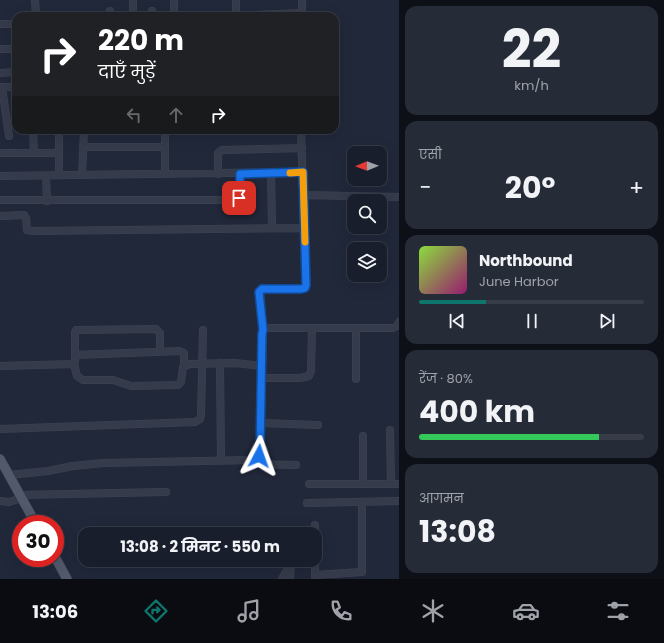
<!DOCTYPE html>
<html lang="hi">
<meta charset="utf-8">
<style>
:root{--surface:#191e2c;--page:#262b38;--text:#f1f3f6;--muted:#9fa2a9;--line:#373c48;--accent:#0f766e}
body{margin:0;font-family:Poppins,"Noto Sans Devanagari",sans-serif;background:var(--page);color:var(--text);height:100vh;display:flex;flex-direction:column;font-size:15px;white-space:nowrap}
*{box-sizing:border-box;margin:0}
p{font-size:13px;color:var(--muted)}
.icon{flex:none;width:22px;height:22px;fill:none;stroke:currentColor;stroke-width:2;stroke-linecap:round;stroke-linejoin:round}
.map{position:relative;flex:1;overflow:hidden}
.side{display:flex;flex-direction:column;gap:6px;padding:6px;background:#0e1018;width:265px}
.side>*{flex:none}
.top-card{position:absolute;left:12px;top:12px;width:327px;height:122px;border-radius:12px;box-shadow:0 4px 16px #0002,0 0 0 1px var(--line);background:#202124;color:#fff;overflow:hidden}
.needle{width:26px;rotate:269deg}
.tools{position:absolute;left:347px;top:146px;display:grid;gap:8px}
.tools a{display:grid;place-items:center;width:40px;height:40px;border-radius:8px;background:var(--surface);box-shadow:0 4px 16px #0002,0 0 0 1px var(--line);font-size:20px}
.speed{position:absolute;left:12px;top:515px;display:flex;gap:8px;font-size:20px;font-weight:700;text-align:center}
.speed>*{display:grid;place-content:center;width:52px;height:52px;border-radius:50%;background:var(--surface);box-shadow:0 4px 16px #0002,0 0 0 1px var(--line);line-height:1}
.speed .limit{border:6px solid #d22;background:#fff;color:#111}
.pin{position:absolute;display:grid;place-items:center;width:34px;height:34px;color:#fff;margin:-17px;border-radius:8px;box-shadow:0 2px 6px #0006}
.me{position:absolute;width:44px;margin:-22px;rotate:4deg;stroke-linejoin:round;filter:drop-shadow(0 0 3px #0008)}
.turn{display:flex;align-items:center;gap:14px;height:84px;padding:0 20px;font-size:18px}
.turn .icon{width:52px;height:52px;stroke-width:2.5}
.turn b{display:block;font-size:28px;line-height:34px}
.lanes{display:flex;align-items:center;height:38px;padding:0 20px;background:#0003;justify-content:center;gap:20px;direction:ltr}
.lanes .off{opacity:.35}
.big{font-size:30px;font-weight:700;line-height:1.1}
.side .card{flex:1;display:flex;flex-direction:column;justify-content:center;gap:6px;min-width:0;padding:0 14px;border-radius:12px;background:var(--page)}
.side .dial{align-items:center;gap:0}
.dial b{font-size:52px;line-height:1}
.song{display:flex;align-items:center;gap:12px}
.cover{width:48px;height:48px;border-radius:6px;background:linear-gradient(135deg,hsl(90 70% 55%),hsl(320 70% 35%))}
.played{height:4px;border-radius:2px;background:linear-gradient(90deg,var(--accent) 30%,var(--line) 30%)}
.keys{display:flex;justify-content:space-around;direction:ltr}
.heat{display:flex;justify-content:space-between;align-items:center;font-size:22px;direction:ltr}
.charge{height:6px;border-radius:3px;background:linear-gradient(90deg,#34c759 80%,var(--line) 0)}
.trip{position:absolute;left:78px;top:527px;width:244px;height:40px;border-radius:12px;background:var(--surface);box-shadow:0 4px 16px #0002,0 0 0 1px var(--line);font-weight:700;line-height:40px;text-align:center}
.dock{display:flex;height:64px;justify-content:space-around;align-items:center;background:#0a0c12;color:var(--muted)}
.dock .icon{width:28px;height:28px}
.dock .on{color:var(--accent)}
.dock b{font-size:18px;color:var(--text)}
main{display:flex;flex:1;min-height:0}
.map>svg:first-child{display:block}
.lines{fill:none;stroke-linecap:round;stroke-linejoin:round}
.minor-casing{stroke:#3e4454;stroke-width:8}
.major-casing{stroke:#3e4454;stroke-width:10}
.minor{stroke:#353b4b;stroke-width:7}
.major{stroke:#52596b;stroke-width:9}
.route-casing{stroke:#114b97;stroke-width:10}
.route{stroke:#1a73e8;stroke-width:7}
.slow{stroke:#f59e0b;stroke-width:7}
</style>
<main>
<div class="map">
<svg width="399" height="579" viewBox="0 0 399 579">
<rect width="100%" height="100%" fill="#21283a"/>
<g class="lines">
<g class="minor-casing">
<path id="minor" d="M35,0L36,16
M133,0V16
M174,0V16
M236,0V16
M302,0V16
M110,11V16
M152,11V16
M232,16L302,13
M0,24H16
M0,49H16
M0,73L16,72
M0,87H16
M2,87L9,136
M33,130L34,153
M59,130V175
M165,130V174
M252,131L291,130
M83,147H164
M0,153H59
M271,173L272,228
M218,174V153L222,150L302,148
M82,175L84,130
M0,176L303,172
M46,176L47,201
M304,195L399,197
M0,200H236L240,197V174
M2,216L24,215L26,218L27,230L34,231L305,228
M356,328V379
M263,330L260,290L262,289H301L305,288L306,285L301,130
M75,355L180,351L184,353V366
M220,363L221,461
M74,364L77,376L83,380H113L131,386L178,385L181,382L183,367L190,364L235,363L262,366
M0,366L74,364L75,362V332L76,330H78L156,329L160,333V351
M261,378H300L309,376L311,371L312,328
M260,423L318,425
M0,429L195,422L200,419L201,415L203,330
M390,430L391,484
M363,436V484
M257,459C266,467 284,464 296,465
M9,475L48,471L73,466L103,463L253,460L257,459L260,451L263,330L267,328H393L397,326L399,322
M309,484H399
M20,495L166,492
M0,501L9,502L22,498
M307,503L399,501
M315,525V534
M315,537V579
M315,575L362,572V502
M282,579L289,566
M290,579L291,560"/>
</g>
<g class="major-casing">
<path id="major" d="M0,459L36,524
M55,557L67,579"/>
</g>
<use href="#minor" class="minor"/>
<use href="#major" class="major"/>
</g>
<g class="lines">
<g class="route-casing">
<path id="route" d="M239,198L240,197V174L303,172L306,285L305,288L301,289H262L259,292L263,330L262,334L260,452L259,456"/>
</g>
<use href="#route" class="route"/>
<path class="slow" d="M290,173L303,172L305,242"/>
</g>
</svg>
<div class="tools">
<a><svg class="needle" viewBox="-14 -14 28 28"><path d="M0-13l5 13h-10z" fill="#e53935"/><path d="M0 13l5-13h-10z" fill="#9fa2a9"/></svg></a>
<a><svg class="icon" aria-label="search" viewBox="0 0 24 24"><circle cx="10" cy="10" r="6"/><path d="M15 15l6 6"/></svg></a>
<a><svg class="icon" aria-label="layers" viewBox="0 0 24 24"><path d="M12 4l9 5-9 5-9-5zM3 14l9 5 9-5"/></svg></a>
</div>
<div class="speed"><div class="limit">30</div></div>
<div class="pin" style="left:239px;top:198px;background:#d93025"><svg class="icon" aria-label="arrive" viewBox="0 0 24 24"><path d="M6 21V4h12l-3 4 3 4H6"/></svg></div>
<svg class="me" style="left:259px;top:456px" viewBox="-20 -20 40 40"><path d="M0-17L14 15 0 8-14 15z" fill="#1a73e8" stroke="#fff" stroke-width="4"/></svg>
<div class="trip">13:08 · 2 मिनट · 550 m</div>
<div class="top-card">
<div class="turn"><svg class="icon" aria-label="right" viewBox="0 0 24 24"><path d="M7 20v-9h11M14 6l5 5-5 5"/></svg><div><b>220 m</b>दाएँ मुड़ें</div></div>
<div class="lanes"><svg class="icon off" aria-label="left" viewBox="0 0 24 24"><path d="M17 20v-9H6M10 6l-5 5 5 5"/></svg><svg class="icon off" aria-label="ahead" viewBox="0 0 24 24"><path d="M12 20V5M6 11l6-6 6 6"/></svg><svg class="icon" aria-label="right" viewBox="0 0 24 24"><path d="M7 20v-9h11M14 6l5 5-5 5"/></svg></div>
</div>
</div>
<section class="side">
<div class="card dial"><b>22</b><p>km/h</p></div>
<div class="card"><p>एसी</p>
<div class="heat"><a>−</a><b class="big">20°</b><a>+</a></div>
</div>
<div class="card">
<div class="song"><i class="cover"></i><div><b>Northbound</b><p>June Harbor</p></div></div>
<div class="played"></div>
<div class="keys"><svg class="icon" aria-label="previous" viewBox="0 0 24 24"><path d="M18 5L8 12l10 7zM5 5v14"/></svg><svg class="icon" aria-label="pause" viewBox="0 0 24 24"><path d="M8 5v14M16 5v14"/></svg><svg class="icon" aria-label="next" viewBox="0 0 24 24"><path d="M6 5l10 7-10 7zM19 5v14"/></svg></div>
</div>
<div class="card"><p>रेंज · 80%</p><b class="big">400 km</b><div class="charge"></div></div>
<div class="card"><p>आगमन</p><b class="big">13:08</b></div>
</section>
</main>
<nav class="dock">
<b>13:06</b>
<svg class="icon on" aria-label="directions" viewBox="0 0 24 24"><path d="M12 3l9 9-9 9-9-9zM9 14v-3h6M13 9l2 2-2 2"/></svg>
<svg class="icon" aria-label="music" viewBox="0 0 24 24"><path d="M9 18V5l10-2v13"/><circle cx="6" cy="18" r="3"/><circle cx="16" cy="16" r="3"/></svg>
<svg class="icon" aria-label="phone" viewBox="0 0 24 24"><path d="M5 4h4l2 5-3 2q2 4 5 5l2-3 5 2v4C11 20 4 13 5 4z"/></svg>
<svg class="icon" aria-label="climate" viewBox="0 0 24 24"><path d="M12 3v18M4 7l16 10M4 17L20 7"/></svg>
<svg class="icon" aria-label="car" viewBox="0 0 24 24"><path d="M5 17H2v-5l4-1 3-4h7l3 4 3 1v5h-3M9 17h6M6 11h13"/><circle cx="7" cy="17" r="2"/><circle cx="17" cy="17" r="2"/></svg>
<svg class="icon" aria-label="filters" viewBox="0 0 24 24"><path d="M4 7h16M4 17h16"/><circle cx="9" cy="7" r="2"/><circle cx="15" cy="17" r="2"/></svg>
</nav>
